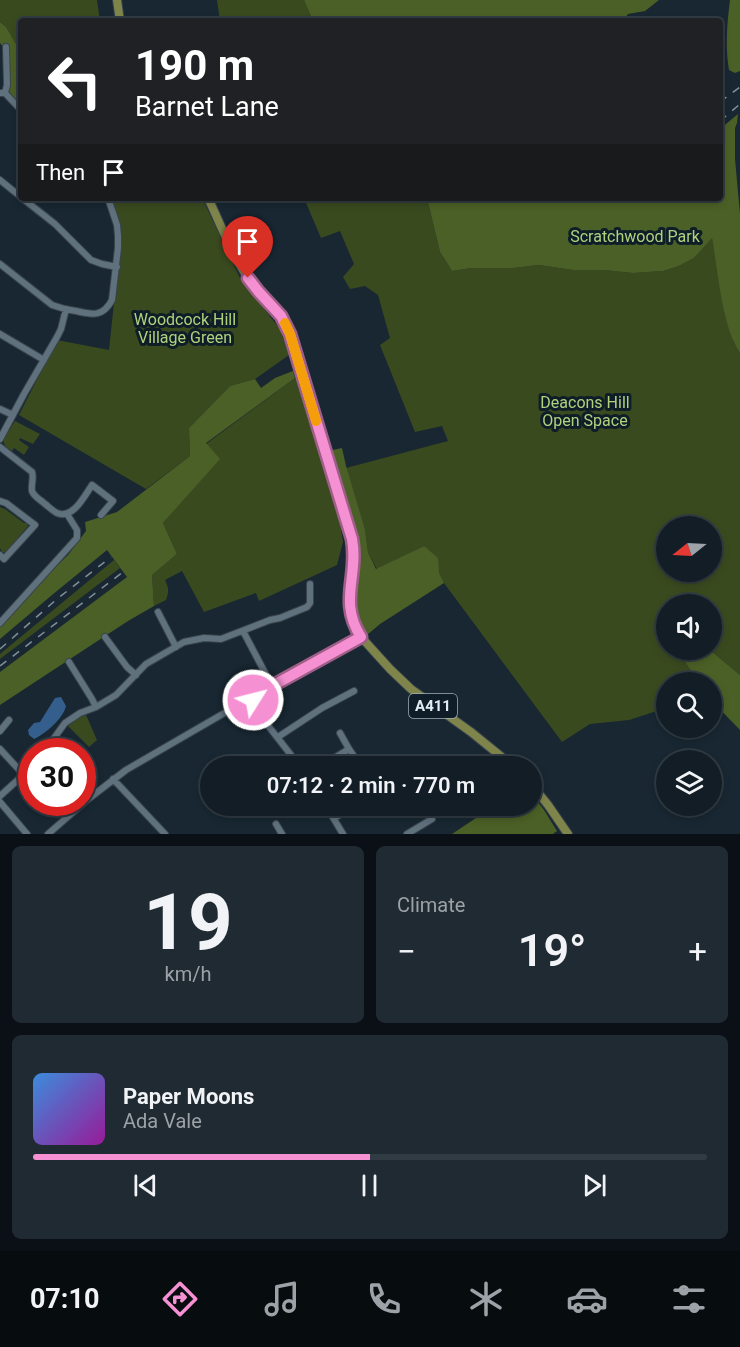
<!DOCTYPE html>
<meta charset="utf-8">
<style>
:root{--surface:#121d26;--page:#1f2a32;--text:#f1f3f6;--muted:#9ca2a7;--line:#313b43;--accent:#f591d2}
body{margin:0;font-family:Roboto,sans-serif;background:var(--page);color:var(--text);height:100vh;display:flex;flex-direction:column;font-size:22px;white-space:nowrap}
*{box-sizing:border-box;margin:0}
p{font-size:20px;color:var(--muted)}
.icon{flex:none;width:33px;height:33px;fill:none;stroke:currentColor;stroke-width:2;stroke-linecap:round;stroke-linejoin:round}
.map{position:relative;height:834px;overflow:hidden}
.panel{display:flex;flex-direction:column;gap:12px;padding:12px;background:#0a1015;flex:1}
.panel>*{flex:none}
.hud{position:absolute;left:18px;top:18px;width:705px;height:183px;border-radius:6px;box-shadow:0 3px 9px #0003,0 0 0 2px var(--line);background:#202124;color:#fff;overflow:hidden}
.needle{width:39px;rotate:252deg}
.fabs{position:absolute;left:656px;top:516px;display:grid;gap:12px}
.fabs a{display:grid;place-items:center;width:66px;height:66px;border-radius:50%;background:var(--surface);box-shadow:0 3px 9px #0003,0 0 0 2px var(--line);font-size:30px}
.speed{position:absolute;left:18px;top:738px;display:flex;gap:12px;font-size:30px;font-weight:700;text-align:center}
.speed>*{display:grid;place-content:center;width:78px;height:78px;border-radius:50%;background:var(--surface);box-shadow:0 3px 9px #0003,0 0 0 2px var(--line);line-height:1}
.speed .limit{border:9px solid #d22;background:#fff;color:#111}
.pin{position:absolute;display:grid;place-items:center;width:51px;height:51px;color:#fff;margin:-62px -26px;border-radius:50% 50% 50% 0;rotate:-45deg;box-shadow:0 0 6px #0007}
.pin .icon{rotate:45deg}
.me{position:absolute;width:66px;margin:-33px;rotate:54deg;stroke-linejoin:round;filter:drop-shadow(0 0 4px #0008)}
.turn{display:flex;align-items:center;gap:21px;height:126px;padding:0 18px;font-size:27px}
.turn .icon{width:78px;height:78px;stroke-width:2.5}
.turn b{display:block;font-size:42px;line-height:51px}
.then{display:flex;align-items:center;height:57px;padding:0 18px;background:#0003;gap:12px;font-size:22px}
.big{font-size:45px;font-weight:600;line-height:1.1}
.panel .widget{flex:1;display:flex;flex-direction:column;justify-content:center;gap:9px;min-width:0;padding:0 21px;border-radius:9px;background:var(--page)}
.panel .dial{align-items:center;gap:0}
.dial b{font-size:78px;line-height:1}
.song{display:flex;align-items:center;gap:18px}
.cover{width:72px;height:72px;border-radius:9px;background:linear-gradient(135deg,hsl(210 70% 55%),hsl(300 70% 35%))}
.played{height:6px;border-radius:3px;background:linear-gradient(90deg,var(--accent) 50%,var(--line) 50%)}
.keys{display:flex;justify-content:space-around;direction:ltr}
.heat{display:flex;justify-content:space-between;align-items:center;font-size:33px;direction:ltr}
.panel .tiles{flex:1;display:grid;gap:12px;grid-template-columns:1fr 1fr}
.widget:last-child{grid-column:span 2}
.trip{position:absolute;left:200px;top:756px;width:342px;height:60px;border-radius:30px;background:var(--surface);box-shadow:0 3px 9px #0003,0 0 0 2px var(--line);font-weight:600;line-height:60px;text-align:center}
.tab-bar{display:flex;height:96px;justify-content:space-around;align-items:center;background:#070c0f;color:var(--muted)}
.tab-bar .icon{width:42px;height:42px}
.tab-bar .current{color:var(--accent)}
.tab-bar b{font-size:27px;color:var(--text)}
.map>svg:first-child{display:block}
.green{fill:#3a4a1f;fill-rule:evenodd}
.forest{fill:#4b6026}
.water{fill:#345e8b}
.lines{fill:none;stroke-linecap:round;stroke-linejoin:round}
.minor-casing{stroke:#39444e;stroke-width:8}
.major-casing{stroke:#39444e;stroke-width:10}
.minor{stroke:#60717e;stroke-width:6}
.major{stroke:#7f854a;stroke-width:8}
.rail{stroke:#839099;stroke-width:1.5;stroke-dasharray:8 8;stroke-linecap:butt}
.route-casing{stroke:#9f5e88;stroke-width:15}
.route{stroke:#f591d2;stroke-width:10}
.slow{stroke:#f59e0b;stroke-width:10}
.labels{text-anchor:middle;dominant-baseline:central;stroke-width:6;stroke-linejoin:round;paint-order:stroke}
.shield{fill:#0e1d28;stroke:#a2aeb7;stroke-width:1.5}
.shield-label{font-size:15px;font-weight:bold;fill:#e2ecf4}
.park-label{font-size:16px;fill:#b1d27d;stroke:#0e1d28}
</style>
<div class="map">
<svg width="740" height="834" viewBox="0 0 740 834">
<rect width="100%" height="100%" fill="#182732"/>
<path class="green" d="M0,0H97L100,21H21V52L6,27L0,22Z
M217,0H304L313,21H220Z
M109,198H202L240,278L280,329L289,355L255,379L230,386L189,428L190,456L146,489L19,415L57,340L109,350L120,246Z
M304,198H427L440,252L452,271L471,268H513L539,265L573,270H604L633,273L663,271L679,266L694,258L712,237L726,313L734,343L740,353V675L710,650L711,604H666V650H688L682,657L698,682H666V708L629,720L590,724L562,742L444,583L424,546L377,569L368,552L365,529L346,468L448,441L442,426L415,432L380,345L390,338L378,295L365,286L350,289L343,277L354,264L340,231L321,238ZM666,526H711V572H666Z
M295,378L298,382L339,517L343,542L337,565L259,601L256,593L204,612L182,571L165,580C169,588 169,592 166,600L154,606L152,575L177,554L163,523L219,459L206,444Z
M15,421L40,434L33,444L20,438L19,440L29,447L24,455L14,448L12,451L5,446L3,440Z
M0,507L5,509L24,523H27L28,526L5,553L2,552L0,548Z
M114,560L120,568L0,659V654Z
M86,715L97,740L89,747L68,726L78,718Z"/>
<path class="forest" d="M304,0H659L645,11L628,14L623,21H313Z
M730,0H740V71L735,73L729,70C725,46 727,24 730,0Z
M0,22L6,27L21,52V107C18,104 14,100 11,96C5,83 11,60 8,46L3,47L0,43Z
M738,114L737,123L735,128V159L740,214V353C722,327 718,270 712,238L694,258L679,266L663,271L633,273L604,270H573L539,265L513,268H471L452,271L440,252L427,198H720V129Z
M293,371L295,378L206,443L220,459L163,523L177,554L152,575L154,606L128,621L0,705V672L127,577L107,550L52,595L0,639V626L36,586L68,555L86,531L85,522L117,512L190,456L189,428L230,386L255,379L261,388L275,378Z
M342,448L346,466L365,529L368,552L376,569L424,546L438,558L439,573L444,583L380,624L367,635L359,620L356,607L357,563L328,451Z
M688,650H710L740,675V730L711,700V682H698L682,657Z
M531,793L544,810L557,831L553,834H452L494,806H531Z"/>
<path class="water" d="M61,697L66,706C63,719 45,734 34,739L29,735L28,730L34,723L40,722L55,698Z"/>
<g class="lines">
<g class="minor-casing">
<path id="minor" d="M0,93H5L21,110
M5,93L7,85L6,47
M0,180L21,197
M22,198L55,224L91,260L102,264L117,267
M0,264L52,305C60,308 68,310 76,311C93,315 103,317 112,300L118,248V236L117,225L108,198
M0,334L44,360
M0,409L13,415
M0,439L24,394L57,337L61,329L66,309
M0,447L32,472C34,478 31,484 32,491C34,497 41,500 45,504C49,507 53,511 57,513C73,520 85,495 92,485L113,501L101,515
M0,501L6,503L35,525L4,559L0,555
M158,612L176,647
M0,623L77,538V530L67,514
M243,631L272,686
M105,637L127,667L136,675
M69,662L92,699L96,707
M252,697L266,723L291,755L297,766
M0,731L9,720
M340,733L349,749
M278,737L322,708L354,691
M0,749L23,774
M44,752L65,723L80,713L96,707L116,695L146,664L184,642L204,638L221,639L270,620L280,618L307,607L310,603V584
M271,766L291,755
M321,766L349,749L360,765
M113,779L165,834
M0,796L32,767
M0,802L27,834
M326,806L343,834
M334,818L356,806
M276,824L282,834
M48,834L87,800L126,770L252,697L361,637
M407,834L432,819L424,806"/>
</g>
<g class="major-casing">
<path id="major" d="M117,0L120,21
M208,198C221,225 231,253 248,278C262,299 280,310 290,334L352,539L354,557L349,604L354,623L361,637L390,669L411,689L471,732L513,766
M531,784L548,805L568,834"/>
</g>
<use href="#minor" class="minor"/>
<use href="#major" class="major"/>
<path class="rail" d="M720,102L740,87
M720,121L740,104
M0,649L57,599L111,557
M0,666L123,572"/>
</g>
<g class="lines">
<g class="route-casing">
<path id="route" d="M248,278L258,291L281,316L290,334L352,539C359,576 338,601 361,637L252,697L253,700"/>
</g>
<use href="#route" class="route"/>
<path class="slow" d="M285,323L290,334L316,421"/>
</g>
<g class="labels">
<rect class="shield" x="409" y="694" width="48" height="24" rx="4.5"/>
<g class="shield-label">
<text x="433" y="706">A411</text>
</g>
<g class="park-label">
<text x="635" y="236">Scratchwood Park</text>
<text x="185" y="319">Woodcock Hill<tspan x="185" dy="18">Village Green</tspan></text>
<text x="585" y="402">Deacons Hill<tspan x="585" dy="18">Open Space</tspan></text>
</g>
</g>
</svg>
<div class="fabs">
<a><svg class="needle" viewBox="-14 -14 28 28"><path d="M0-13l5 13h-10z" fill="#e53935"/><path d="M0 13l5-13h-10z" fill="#9ca2a7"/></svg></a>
<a><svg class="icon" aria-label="sound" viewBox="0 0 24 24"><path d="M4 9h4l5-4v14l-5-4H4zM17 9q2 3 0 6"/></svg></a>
<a><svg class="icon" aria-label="search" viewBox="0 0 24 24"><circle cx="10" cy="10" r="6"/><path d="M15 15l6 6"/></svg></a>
<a><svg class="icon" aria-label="layers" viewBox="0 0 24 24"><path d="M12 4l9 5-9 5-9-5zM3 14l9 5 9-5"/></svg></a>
</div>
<div class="speed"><div class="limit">30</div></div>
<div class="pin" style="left:248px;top:278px;background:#d93025"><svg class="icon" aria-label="arrive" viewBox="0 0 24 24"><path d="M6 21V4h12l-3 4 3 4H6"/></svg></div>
<svg class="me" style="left:253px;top:700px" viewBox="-20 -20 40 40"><circle r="17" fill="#f591d2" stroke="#fff" stroke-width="3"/><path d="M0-11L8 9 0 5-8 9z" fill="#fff"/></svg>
<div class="trip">07:12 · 2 min · 770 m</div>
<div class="hud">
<div class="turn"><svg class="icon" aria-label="left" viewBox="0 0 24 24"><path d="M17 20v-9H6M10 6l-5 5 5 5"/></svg><div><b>190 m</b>Barnet Lane</div></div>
<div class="then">Then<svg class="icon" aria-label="arrive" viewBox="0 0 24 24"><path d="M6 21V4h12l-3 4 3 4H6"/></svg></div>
</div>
</div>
<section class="panel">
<div class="tiles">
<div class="widget dial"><b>19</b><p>km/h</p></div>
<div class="widget"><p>Climate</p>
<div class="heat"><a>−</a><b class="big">19°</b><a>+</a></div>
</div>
<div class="widget">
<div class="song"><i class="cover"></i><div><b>Paper Moons</b><p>Ada Vale</p></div></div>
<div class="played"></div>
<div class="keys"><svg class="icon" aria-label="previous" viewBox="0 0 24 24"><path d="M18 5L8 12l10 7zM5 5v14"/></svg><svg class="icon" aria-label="pause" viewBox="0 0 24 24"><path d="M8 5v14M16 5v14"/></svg><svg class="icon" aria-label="next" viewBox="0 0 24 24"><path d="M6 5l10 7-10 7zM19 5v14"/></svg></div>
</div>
</div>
</section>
<nav class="tab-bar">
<b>07:10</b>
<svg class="icon current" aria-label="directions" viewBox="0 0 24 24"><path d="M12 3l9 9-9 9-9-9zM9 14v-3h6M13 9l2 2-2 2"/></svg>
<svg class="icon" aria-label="music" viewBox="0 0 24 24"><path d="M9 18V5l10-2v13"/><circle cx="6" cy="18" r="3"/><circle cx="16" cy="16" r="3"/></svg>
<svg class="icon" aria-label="phone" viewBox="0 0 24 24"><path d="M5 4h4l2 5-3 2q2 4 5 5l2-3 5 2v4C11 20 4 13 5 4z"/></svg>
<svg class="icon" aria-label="climate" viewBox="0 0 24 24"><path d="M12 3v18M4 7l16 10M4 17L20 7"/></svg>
<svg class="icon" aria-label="car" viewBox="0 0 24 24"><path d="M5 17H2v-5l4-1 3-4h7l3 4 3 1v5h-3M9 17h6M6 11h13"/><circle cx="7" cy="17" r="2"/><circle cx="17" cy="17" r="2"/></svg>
<svg class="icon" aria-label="filters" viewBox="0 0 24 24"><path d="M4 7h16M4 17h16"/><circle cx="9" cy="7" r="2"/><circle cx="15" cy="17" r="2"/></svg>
</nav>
